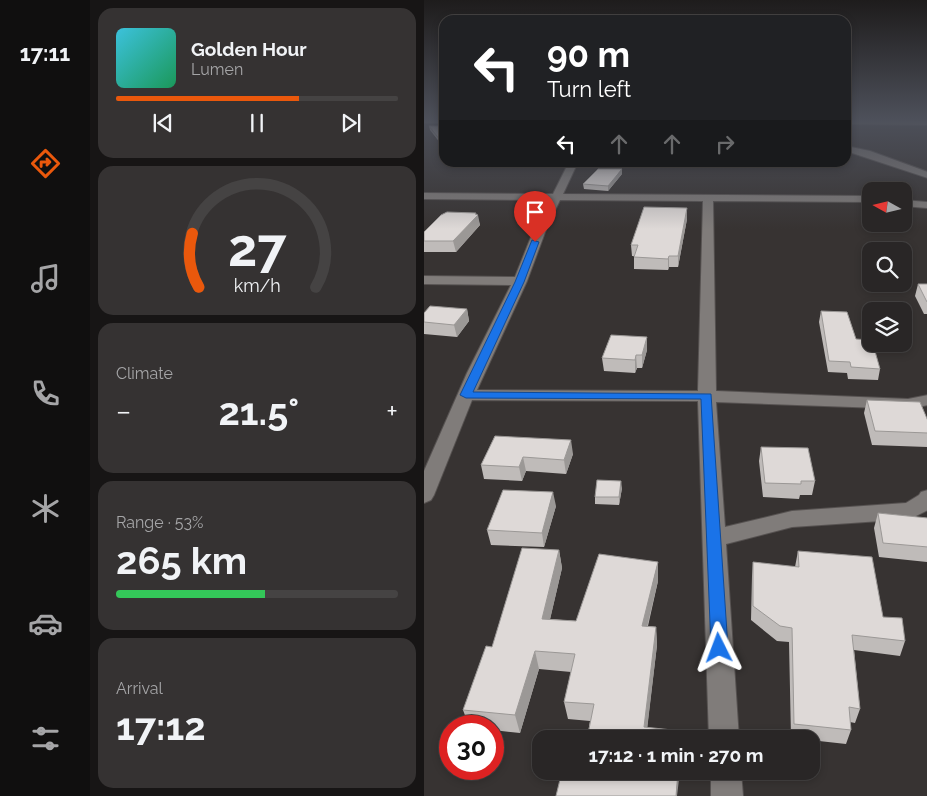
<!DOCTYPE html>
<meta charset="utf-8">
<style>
:root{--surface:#292626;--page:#353232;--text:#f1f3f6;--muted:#a5a5a7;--line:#454343;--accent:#ea580c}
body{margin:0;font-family:Raleway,sans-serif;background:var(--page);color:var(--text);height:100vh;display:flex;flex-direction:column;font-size:19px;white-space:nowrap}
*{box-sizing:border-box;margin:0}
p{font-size:16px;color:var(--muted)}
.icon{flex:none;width:28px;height:28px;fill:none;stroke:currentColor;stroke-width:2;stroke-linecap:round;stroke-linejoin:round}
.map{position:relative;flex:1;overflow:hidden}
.details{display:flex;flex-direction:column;gap:8px;padding:8px;background:#171515;width:334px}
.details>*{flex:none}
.hud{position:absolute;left:15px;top:15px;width:412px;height:152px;border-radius:15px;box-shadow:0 2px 8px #0003,0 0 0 1px var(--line);background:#202124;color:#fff;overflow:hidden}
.needle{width:32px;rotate:278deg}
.controls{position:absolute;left:438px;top:182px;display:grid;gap:10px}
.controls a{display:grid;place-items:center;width:50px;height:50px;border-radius:10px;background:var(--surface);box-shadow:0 2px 8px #0003,0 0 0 1px var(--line);font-size:25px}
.speed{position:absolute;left:15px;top:715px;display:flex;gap:10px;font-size:25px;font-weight:700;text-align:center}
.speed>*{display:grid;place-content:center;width:65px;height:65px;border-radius:50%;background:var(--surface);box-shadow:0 2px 8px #0003,0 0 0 1px var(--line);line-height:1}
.speed .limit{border:8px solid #d22;background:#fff;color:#111}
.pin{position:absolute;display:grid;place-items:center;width:42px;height:42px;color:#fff;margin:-51px -21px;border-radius:50% 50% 50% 0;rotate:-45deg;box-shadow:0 0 5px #0007}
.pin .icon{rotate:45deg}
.me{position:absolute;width:55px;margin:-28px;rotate:357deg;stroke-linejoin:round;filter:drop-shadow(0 0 4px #0008)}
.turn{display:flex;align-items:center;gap:18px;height:105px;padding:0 25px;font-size:22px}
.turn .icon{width:65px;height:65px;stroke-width:2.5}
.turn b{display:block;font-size:35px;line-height:42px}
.lanes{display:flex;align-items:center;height:48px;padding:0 25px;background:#0003;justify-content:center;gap:25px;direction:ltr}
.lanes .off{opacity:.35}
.big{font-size:38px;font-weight:700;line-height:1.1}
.details .widget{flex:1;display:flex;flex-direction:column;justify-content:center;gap:8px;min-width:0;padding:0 18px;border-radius:15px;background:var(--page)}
.details .dial{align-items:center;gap:0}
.dial svg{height:130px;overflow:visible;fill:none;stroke:var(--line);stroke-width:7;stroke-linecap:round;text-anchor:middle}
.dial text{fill:var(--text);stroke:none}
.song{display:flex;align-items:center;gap:15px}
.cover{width:60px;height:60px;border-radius:8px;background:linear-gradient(135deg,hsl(190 70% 55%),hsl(150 70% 35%))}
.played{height:5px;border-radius:2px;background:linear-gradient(90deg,var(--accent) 65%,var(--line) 65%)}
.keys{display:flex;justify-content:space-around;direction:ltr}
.heat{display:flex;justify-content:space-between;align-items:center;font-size:28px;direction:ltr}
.charge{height:8px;border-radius:4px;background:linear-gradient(90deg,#34c759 53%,var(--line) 0)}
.trip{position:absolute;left:108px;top:730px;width:288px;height:50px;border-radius:15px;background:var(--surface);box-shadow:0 2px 8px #0003,0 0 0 1px var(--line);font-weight:700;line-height:50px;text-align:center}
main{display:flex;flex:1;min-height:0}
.dock{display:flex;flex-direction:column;width:90px;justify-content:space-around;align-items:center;background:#100f0f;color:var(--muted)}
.dock .icon{width:35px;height:35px}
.dock .active{color:var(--accent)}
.dock b{font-size:22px;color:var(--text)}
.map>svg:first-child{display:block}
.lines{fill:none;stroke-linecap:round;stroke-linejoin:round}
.street-casing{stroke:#565251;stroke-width:2}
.street{fill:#807c7a;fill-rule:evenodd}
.wall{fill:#bfbbb9}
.shaded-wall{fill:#9b9896}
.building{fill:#ded9d7;stroke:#9b9896}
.route{fill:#1a73e8;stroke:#114b97}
</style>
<main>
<nav class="dock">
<b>17:11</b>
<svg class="icon active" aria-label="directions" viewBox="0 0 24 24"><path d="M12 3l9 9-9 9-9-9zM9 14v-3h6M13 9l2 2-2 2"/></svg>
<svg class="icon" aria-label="music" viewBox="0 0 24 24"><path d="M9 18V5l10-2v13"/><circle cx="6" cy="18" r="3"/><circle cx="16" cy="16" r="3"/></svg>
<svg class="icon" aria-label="phone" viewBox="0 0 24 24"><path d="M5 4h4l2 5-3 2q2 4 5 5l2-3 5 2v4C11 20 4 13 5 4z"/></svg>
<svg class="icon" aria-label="climate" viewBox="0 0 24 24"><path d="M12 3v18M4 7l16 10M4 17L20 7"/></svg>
<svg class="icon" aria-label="car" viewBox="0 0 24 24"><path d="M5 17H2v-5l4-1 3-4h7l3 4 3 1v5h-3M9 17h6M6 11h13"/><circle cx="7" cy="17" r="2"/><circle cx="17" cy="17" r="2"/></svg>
<svg class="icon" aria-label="filters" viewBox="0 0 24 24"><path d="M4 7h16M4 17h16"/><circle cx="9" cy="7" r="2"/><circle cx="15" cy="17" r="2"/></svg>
</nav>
<section class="details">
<div class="widget">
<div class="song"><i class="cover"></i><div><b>Golden Hour</b><p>Lumen</p></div></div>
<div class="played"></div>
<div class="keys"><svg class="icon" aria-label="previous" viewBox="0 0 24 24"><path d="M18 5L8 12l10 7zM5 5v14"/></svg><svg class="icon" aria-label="pause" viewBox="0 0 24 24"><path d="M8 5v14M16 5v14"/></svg><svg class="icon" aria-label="next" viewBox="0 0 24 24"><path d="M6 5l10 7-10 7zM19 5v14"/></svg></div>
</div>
<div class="widget dial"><svg viewBox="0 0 100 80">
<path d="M14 69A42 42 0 1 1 86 69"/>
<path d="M14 69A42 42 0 0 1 10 36" stroke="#ea580c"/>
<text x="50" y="56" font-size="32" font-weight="700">27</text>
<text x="50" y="72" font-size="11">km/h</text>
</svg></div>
<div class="widget"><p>Climate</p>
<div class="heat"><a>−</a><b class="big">21.5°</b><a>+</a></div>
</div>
<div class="widget"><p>Range · 53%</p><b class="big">265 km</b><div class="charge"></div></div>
<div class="widget"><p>Arrival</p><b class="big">17:12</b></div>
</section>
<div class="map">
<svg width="504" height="796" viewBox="0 0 504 796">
<rect width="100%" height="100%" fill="#373332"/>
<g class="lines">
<g class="street-casing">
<path id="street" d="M0,119H20V123H0Z
M422,120L504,121V125L422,124Z
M422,146L446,151L504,172V178L422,151Z
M145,162H154L139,194L446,196V202L289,201L292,391L484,399L504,395V405L484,409L292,402L301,527L368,511L482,503L495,495L497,492L504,490V510L486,519L368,527L302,544L315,739H285L274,401L48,400L10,495L7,500L0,503V471L43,373L87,285L0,284V276L91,277L111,227L125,200L0,199V193L129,194ZM136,200L279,201L274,391L53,390L103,281L123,227Z
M479,200L504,202V208L479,206Z
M287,771H317L319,796H287Z"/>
</g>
<use href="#street" class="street"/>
</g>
<path class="wall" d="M5,126H20V148L6,130Z
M198,174L184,191L160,189L159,184Z
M263,208V219L254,267H245L244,270L210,269V256H208L207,245Z
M52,213L56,225L32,252H0V232Z
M494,284H504V314H500L491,296Z
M43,309L45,321L33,337L0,334V313Z
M397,311L432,339L456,369L454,380L424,379L423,373L404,372L395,322Z
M223,337V350L218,368H213L211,373L180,371L178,358Z
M443,400L504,421V447L448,445L440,413Z
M71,436L149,454L142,474L102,471L98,481L60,479L57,465Z
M337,447L391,481L388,495H376L375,499L339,497L335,461Z
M198,488L195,505L171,504V497Z
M132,506L120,547L67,545L63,530Z
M454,513L504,518V562L455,557L450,528Z
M135,550L138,568L126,619L152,621L234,581L224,626L232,627L233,645L223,728L258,731V739H163L166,721L144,719L140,702L147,672L115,669L96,733L69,730V726H45L39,710L68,647Z
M374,551L459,617L481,641L476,656L430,650L436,709L431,723L426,722L427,730L422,744L386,740V739L367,737L365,642L353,641L327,620L328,576L329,562L371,567Z"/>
<path class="shaded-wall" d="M198,169V174L184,191V186Z
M263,208V219L254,267V256Z
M52,213L53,216L54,215L56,225L32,252L29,241Z
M245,256V267L244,270V259Z
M43,309L45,321L33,337L30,325Z
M223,337V350L218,368V355Z
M212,355L213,368L211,373V360Z
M147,440L149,454L142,474L140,460Z
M99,457L102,471L98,481L95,467Z
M197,481L198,488L195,505V497Z
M129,492L132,506L120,547L118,533Z
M135,550L138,568L122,637L118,619Z
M234,562V581L219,644L218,626Z
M232,627L233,645L222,739L220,727Z
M111,651L115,669L96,733L91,715Z
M254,771H256L253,796H252Z"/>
<path class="building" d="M5,126H20V145Z
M174,169H198L184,186L159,184Z
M220,207L263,208L254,256H245L244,259L210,257L214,245H207Z
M23,212L52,213L51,214L54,215L29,241H0V232L17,215Z
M494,284H504V302H503Z
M6,306L43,309L30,325L0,322V313Z
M397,311L423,312L432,339L446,340V344H449L456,369L427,367L426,362L405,361Z
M187,335L223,337L218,355H212L211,360L178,358Z
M443,400L496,402L504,421V433L451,431Z
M71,436L147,440L140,460L99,457L95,467L57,465Z
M337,447L384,448L391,481H377V484L341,483Z
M173,480L197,481L195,497H171Z
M79,490L129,492L118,533L63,530Z
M454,513L504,518V547L459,543Z
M98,548L135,550L118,619L152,621L175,554L234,562L218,626L232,627L220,727L258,731V739H163L170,704L140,702L151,654L111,651L91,715L39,710L62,646L68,647Z
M374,551L448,557L459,617L478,618L481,641L428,635L436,709L425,707L427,730L370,724L368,628L356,626L329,606V562L375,567Z
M138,771H254L252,796H132Z"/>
<linearGradient id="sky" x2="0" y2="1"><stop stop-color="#1e1c1c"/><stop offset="0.52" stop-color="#4d505a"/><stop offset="1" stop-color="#4d505a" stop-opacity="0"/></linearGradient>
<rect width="504" height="229" fill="url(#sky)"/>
<path class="route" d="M108,240L115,242L100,282L49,392L287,394L304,648L301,653L295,655L289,653L287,648L277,399L42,398L36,395L91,282Z"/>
</svg>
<div class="controls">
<a><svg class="needle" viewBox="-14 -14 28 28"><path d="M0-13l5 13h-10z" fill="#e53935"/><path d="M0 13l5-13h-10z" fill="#a5a5a7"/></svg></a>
<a><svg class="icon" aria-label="search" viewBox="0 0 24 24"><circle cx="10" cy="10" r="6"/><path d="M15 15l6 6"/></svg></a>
<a><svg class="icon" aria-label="layers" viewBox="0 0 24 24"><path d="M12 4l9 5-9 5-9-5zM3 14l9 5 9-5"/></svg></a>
</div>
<div class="speed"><div class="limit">30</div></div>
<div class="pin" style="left:111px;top:242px;background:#d93025"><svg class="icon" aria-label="arrive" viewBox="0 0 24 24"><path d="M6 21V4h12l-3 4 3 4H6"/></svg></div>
<svg class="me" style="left:295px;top:648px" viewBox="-20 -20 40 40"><path d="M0-17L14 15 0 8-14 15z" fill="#1a73e8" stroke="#fff" stroke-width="4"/></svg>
<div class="trip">17:12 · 1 min · 270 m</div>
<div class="hud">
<div class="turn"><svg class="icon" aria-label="left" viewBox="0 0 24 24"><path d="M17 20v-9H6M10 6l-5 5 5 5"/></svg><div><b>90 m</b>Turn left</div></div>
<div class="lanes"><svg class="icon" aria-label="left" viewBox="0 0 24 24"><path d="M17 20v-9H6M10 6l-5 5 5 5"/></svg><svg class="icon off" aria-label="ahead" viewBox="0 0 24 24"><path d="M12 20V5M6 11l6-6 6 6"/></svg><svg class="icon off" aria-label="ahead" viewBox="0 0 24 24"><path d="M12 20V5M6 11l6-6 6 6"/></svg><svg class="icon off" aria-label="right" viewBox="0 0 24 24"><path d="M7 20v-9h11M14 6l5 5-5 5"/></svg></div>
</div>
</div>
</main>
